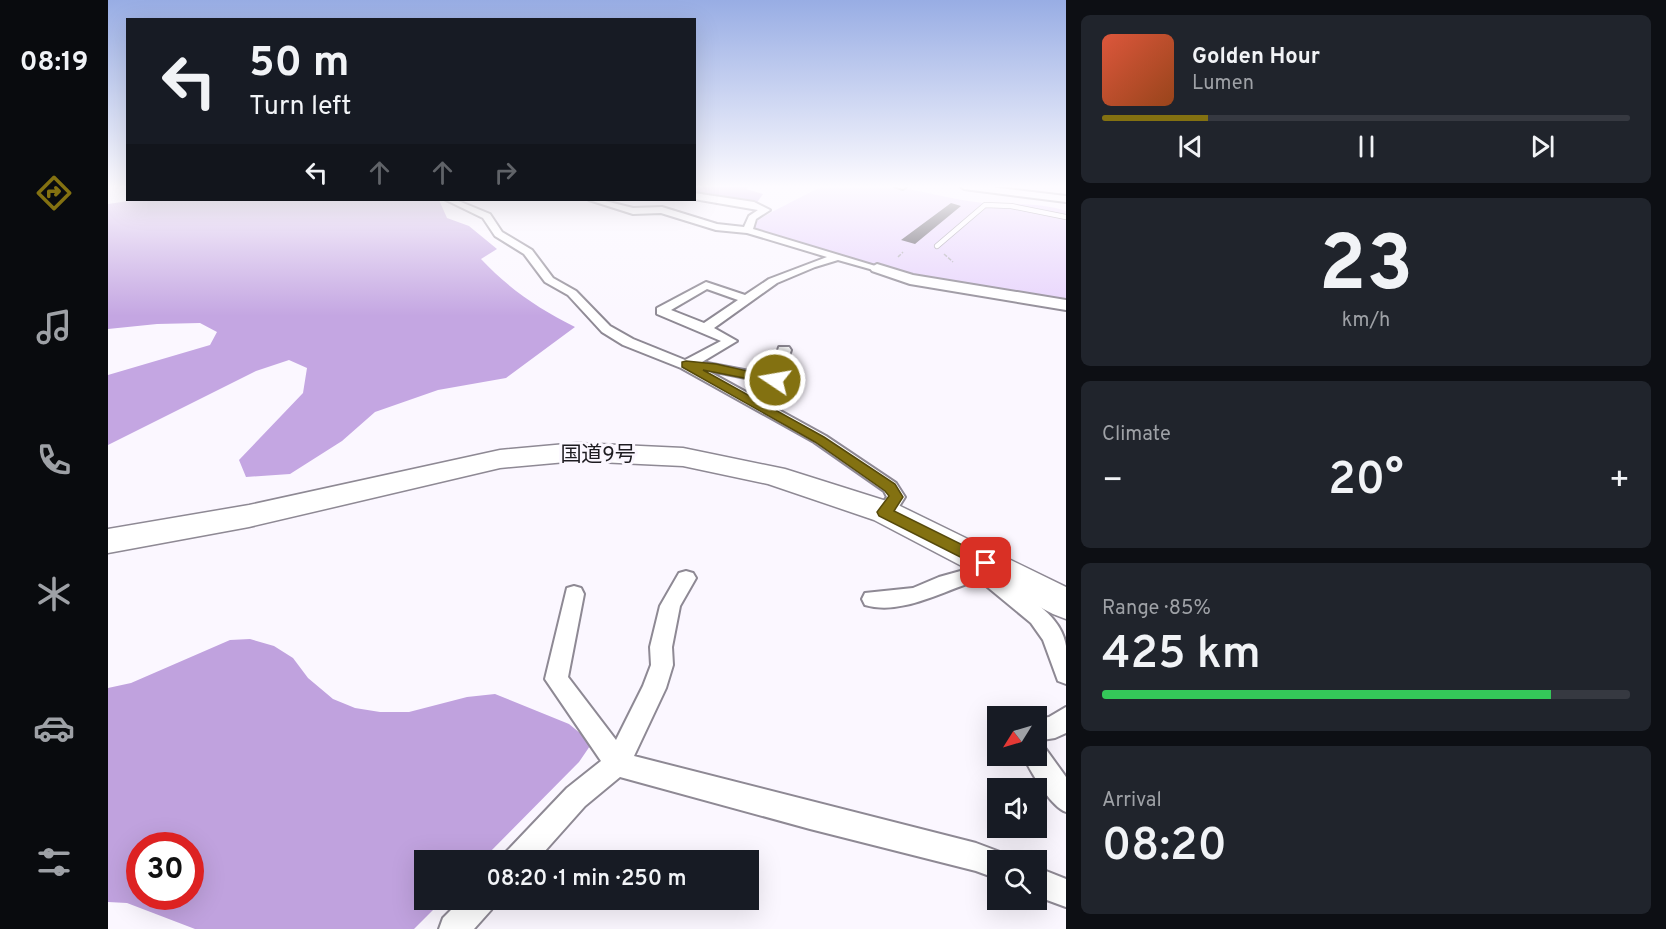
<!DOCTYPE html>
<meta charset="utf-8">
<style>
:root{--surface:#171b24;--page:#20242c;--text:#f1f3f6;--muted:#9ea1a6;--line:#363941;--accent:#837111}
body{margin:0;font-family:Overpass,"Noto Sans JP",sans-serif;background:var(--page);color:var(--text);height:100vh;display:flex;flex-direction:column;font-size:22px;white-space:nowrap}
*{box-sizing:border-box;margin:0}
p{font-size:20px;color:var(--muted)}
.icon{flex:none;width:33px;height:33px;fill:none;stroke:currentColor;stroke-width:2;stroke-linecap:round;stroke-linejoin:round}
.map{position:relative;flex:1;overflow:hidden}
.sheet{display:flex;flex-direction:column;gap:15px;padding:15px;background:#0d0f14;width:600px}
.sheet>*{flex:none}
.top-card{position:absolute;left:18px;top:18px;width:570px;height:183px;border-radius:0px;box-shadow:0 6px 24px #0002;background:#171b24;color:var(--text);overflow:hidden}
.needle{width:39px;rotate:233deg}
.fabs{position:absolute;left:879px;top:706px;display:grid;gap:12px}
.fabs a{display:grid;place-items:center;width:60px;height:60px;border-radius:0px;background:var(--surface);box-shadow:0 6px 24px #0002;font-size:30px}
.speed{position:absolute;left:18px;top:832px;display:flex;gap:12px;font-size:30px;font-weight:700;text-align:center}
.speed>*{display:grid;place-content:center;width:78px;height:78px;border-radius:50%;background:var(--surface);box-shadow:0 6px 24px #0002;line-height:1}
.speed .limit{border:9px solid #d22;background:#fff;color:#111}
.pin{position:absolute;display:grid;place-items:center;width:51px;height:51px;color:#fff;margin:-26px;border-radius:12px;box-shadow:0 3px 9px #0006}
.me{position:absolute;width:66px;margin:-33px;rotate:282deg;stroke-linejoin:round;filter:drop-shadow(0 0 4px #0008)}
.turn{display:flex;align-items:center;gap:21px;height:126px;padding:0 24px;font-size:27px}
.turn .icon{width:78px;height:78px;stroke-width:2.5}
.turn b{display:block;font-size:42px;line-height:51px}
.lanes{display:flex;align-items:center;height:57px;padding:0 24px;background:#0003;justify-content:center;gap:30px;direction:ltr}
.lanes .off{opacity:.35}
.big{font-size:45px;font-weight:600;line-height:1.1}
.sheet .widget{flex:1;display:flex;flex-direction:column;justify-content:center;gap:9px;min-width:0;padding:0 21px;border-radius:9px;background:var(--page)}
.sheet .dial{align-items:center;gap:0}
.dial b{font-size:78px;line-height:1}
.song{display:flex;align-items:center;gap:18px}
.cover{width:72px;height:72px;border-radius:9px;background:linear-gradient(135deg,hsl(10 70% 55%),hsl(20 70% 35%))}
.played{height:6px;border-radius:3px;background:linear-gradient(90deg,var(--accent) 20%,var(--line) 20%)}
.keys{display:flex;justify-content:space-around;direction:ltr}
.heat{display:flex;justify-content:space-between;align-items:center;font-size:33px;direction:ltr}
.charge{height:9px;border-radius:4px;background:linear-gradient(90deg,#34c759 85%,var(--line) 0)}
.trip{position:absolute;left:306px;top:850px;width:345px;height:60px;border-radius:0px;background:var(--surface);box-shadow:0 6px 24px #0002;font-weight:600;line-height:60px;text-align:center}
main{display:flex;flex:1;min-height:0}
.tab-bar{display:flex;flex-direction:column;width:108px;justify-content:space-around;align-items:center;background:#090b0e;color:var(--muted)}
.tab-bar .icon{width:42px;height:42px}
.tab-bar .current{color:var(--accent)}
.tab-bar b{font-size:27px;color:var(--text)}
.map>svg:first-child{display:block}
.green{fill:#e7d3fc}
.forest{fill:#c4a6e2}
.water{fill:#c0a2de;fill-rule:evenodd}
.building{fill:#504b55}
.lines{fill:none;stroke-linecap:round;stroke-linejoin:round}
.lane-casing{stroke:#8e8994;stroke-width:6}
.street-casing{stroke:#8e8994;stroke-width:4}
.secondary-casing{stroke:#8e8994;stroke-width:4}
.highway-casing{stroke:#8e8994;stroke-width:3}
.path{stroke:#adaab1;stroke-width:1.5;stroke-dasharray:4 1.5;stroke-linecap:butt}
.lane{stroke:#fff;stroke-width:4.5}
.street{fill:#fff;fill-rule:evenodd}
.secondary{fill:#fff;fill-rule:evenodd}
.highway{fill:#fff;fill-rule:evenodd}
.route{fill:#837111;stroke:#55490b;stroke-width:1.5}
.labels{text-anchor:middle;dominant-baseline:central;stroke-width:6;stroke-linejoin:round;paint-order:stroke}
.street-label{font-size:21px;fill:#1e1c21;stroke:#fbf7ff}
</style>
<main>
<nav class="tab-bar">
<b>08:19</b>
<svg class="icon current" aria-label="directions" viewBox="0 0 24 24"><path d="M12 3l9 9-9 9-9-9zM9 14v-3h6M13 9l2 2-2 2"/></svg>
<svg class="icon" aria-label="music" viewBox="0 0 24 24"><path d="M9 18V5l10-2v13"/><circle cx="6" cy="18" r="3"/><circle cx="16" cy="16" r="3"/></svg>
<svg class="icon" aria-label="phone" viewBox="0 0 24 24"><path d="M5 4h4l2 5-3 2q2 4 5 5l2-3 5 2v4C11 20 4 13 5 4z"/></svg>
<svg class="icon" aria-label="climate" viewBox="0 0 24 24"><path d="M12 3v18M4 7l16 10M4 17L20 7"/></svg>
<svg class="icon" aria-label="car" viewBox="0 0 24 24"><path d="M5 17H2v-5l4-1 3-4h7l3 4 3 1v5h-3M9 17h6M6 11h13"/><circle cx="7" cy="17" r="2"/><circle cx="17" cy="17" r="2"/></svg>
<svg class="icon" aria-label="filters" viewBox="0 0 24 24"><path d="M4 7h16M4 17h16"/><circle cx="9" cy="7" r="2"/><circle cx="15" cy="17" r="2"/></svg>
</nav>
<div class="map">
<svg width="958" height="929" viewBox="0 0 958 929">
<rect width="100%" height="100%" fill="#fbf7ff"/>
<path class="green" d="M715,186C737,186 762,183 784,186C815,191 845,200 875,203C904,205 930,202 958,211V303L806,277L647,231C647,227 646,225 649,221C651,218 705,191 715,186Z"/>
<path class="forest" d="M591,186H644L638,189L655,194L648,204L587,193L586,189Z
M28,200H331L339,218L361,226L389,249L373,259C401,289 431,309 467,327L398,378L330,390L267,412L234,441L182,474L138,477L131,460L195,393L199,368L181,360L148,371L0,445V375L102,345L109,332L92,323L49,324L0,329V204Z"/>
<path class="water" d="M142,639L166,646L185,658L200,678L225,699L247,708L272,712H301L359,697L387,694L461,724L484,743L471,762L373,861H316V900H335L306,929H87L19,903L0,902V688L23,683L122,640ZM32,846H82V897H32Z"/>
<path class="building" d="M843,203L853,206L813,239L807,244L793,240Z"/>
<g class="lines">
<g class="lane-casing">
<path id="lane" d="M829,246L877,205L903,206L958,217"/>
</g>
<g class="street-casing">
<path id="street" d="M786,186H799L795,189Z
M852,186H874L958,196V202L856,189Z
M586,193L646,202L662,210L648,219L645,229L774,268L769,271L730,260L707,267L669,283L606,328L629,341L594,362L662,375L671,347H681L683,350L672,383L667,384L598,370L718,436L788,483L797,497C790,508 785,520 771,516L768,512L779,497L776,491L706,442L573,368L515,345L494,332L460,295L437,282L416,254L387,236L375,218L338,200H348L382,214L394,232L424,250L445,278L468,291L502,326L525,339L577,360L613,341L549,314V308L598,282L637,295L661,279L719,257L639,233L608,230L553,213L525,214L481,200H493L525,208L554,207L609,224L636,227L641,216L650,210L586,199ZM599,289L630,300L596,323L563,310Z
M878,557L885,559L888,564L885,570L887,573C911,594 953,611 958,646C958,658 958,672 958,684L950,681L935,640L923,623L871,580C836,590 794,616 757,605L754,599L757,593L805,588L831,577L867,567L871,559Z
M578,571L585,573L588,578L572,606L564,647L565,665L558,688L526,756L868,843L900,855L902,861H890V879L868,871L702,829L512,777L477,806L428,861H395L399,851L459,788L493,761L437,679L459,588L466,586L473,588L476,594L460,677L508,740L535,686L543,665L542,647L552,606L571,573Z
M958,707V733L947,738L928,741V719L941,717Z
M928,744L937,748L958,777V812C942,806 923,772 915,756H928Z
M928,867L958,879V907L928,896Z
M353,900H388L383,910L366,929H331L335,918Z"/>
</g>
<g class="secondary-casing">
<path id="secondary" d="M769,264L805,275L958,300V310L802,284L764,271L762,268Z"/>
</g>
<g class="highway-casing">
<path id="highway" d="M469,443L575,448L677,469L788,504L958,587V619L945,614L766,520L660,484L575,466L469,461L392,468L141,527L0,553V529L141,505L392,450Z"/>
</g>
<path class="path" d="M836,254L845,262
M790,257L795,252"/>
<use href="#lane" class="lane"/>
<use href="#street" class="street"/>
<use href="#secondary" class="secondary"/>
<use href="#highway" class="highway"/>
</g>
<linearGradient id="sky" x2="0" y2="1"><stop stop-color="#98ade4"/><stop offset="0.59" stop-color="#fdfbff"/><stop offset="1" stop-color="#fdfbff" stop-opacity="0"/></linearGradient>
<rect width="958" height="316" fill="url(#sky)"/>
<path class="route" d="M578,361L608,364L671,378L673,380L667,384L595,370L716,437L787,484L795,497L786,511L883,559L886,563L883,567H872L771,516L769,512L781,496L777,491L707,442L574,367V362Z"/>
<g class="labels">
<g class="street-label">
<text x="490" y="455">国道9号</text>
</g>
</g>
</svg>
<div class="fabs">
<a><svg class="needle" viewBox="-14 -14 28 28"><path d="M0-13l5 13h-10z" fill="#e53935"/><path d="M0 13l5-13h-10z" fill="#9ea1a6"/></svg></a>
<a><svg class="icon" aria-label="sound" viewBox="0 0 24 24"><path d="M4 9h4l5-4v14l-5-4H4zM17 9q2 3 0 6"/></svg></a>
<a><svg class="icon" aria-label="search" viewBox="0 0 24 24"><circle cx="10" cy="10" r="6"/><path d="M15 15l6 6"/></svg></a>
</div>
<div class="speed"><div class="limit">30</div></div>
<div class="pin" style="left:878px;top:563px;background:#d93025"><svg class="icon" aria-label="arrive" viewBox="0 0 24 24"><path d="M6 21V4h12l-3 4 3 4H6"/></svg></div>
<svg class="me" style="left:667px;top:380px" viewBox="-20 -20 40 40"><circle r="17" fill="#837111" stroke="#fff" stroke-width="3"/><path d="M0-11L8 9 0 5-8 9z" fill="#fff"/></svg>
<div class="trip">08:20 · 1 min · 250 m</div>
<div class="top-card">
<div class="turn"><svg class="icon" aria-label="left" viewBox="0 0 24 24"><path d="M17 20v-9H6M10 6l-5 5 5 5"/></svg><div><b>50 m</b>Turn left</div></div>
<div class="lanes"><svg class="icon" aria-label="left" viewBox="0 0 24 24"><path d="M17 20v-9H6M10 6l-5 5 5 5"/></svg><svg class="icon off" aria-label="ahead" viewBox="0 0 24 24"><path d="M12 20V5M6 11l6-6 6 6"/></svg><svg class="icon off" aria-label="ahead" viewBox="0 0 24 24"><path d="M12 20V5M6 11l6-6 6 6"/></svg><svg class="icon off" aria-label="right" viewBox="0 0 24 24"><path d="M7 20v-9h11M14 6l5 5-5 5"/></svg></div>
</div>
</div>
<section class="sheet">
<div class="widget">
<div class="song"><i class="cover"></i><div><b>Golden Hour</b><p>Lumen</p></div></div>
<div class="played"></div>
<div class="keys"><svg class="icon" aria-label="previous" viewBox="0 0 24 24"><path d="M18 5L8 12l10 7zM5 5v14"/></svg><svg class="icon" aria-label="pause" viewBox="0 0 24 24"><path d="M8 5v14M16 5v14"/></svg><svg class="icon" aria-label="next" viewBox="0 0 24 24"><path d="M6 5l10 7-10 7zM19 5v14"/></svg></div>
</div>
<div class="widget dial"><b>23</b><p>km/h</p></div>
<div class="widget"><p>Climate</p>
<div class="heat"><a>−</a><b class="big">20°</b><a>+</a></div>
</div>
<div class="widget"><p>Range · 85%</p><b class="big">425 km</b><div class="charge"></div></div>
<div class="widget"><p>Arrival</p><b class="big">08:20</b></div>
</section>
</main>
